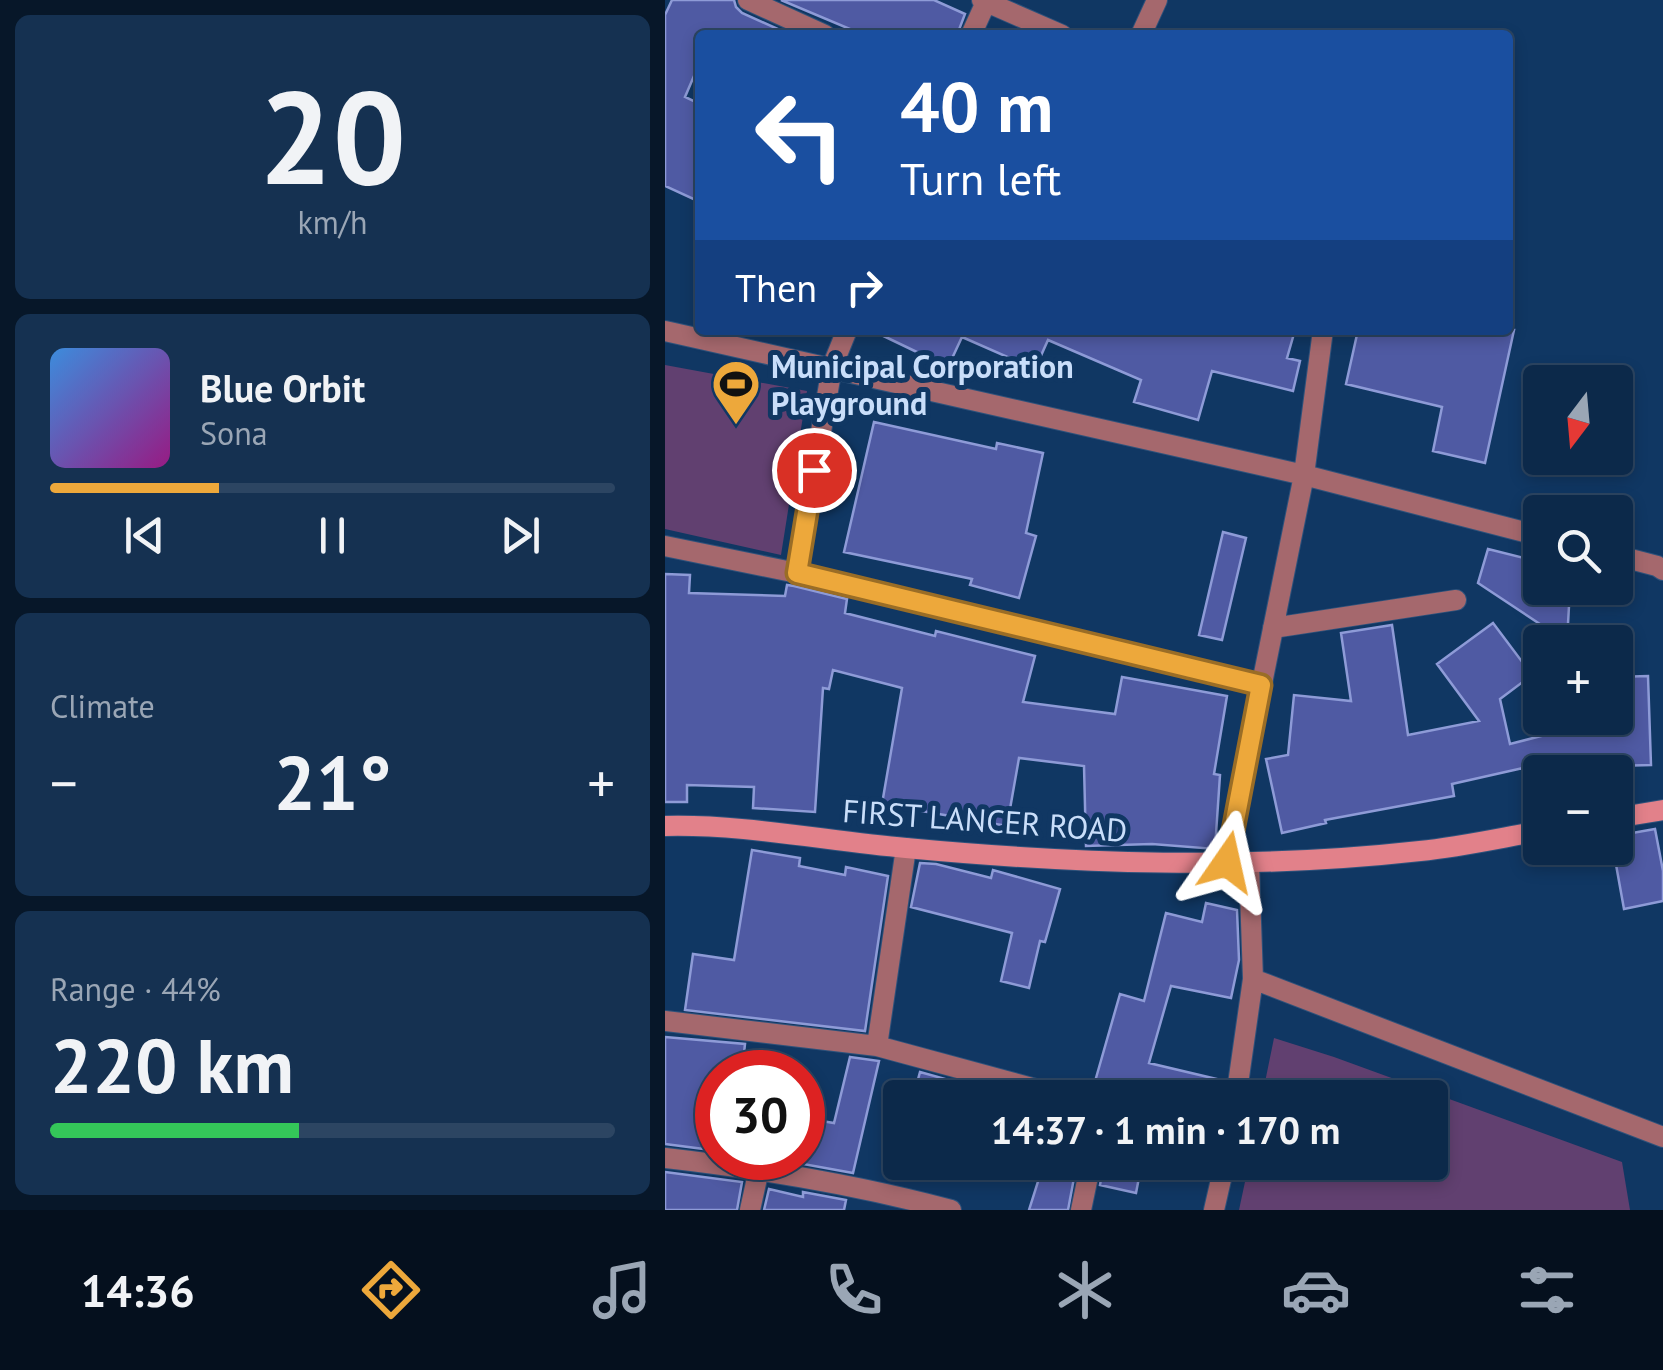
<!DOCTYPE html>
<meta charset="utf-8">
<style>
:root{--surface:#0c294a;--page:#153151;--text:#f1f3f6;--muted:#9aa6b5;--line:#2c4562;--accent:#eda83b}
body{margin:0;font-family:"PT Sans",sans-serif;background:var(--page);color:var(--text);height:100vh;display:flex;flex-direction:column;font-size:38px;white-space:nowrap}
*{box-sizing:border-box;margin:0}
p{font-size:32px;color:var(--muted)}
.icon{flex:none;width:55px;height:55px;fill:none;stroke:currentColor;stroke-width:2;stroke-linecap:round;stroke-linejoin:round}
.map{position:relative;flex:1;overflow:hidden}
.drawer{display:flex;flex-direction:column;gap:15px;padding:15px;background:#071729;width:665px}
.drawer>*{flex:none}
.banner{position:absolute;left:30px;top:30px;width:818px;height:305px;border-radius:10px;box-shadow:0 5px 15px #0003,0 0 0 2px var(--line);background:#1a4fa0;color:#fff;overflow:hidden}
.needle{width:65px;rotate:196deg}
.controls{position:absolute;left:858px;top:365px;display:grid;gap:20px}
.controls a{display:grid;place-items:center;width:110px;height:110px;border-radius:10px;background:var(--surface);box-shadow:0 5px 15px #0003,0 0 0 2px var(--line);font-size:50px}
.speed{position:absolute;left:30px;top:1050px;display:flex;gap:20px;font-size:50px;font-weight:700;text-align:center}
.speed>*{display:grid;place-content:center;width:130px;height:130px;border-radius:50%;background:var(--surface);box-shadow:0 5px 15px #0003,0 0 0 2px var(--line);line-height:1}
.speed .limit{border:15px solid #d22;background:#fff;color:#111}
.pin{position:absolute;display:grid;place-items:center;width:85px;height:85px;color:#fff;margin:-42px;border:5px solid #fff;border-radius:50%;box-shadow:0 2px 10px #0007}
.me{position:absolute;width:110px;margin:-55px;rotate:11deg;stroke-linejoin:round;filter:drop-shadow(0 0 8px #0008)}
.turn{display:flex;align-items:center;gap:35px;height:210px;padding:0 40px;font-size:45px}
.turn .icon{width:130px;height:130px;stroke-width:2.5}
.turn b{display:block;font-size:70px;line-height:85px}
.then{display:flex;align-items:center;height:95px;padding:0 40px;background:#0003;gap:20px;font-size:38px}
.big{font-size:75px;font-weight:600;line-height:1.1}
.drawer .widget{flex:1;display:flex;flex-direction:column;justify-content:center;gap:15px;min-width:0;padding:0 35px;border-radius:15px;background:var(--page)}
.drawer .dial{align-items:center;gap:0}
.dial b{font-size:130px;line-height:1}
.song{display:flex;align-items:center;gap:30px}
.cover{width:120px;height:120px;border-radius:15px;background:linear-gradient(135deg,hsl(210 70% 55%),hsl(310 70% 35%))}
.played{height:10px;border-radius:5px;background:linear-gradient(90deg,var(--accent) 30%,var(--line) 30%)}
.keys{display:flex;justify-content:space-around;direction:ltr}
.heat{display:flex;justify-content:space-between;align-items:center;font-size:55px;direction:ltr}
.charge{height:15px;border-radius:8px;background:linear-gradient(90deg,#34c759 44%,var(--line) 0)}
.trip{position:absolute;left:218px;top:1080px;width:565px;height:100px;border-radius:10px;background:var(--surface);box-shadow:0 5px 15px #0003,0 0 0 2px var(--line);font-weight:600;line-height:100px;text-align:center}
.tab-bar{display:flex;height:160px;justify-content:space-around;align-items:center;background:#05101e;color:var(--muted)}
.tab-bar .icon{width:70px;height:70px}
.tab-bar .active{color:var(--accent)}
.tab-bar b{font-size:45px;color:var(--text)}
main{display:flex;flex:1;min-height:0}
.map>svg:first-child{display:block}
.green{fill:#614070}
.building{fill:#4f5aa3;stroke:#8e9bd7;stroke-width:2.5}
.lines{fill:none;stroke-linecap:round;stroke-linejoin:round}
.street-casing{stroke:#2e527b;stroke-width:22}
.secondary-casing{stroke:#2e527b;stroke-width:22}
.street{stroke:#a5686d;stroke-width:20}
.secondary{stroke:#e2818a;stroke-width:20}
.route-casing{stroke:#9a6d26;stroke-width:25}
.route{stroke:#eda83b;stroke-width:18}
.labels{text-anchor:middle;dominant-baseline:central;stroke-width:10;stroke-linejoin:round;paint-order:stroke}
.poi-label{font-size:32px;font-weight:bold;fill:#c9defa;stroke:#103763;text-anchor:start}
.street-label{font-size:32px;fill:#c9defa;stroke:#103763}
</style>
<main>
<section class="drawer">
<div class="widget dial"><b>20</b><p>km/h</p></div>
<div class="widget">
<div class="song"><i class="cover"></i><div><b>Blue Orbit</b><p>Sona</p></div></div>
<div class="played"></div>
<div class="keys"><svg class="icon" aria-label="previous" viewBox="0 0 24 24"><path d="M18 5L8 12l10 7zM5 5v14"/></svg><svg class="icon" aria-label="pause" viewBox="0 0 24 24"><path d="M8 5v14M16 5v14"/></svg><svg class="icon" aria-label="next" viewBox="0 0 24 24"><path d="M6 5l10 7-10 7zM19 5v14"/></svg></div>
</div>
<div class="widget"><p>Climate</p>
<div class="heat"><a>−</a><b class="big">21°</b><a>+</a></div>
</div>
<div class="widget"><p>Range · 44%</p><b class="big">220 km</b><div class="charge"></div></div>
</section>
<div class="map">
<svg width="998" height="1210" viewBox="0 0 998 1210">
<rect width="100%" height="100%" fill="#103763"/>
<path class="green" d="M0,365L142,391L116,555L0,529Z
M609,1038L669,1057L957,1162L965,1210H574L584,1163L765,1162V1098L597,1097Z"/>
<path class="building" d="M7,0H69L71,7L77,13L126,35H35V62L20,97L35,104V202L0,186V15Z
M116,0H269L300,14L292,35H199Z
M206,330H630L622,358L635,361L628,391L547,371L533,420L469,402L476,380L383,340L370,369L297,337L283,367Z
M693,330H849L820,463L768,451L777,407L681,384Z
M209,422L331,449L332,443L378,453L361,533L371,536L354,598L305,585L307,579L179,552Z
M558,532L581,538L557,640L534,635Z
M823,549L875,562V588H905L902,642L813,583Z
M0,574L25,575L24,593L120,596L122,585L129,586L182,599L180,613L270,636L271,631L370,656L358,702L450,714L457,677L562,696L549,774L555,775L550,849L487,844L421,846L419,766L354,758L342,826L217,804L237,688L168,670L164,689L158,688L150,812L88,808L89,787L22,785V802H0Z
M828,623L867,675L835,699L845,744L915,726V718H950V677L983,676L986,765L909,767L910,772H859L858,768L787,784L789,796L660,820L661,823L617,833L601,759L623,755L629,695L686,701L676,633L727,625L743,735L814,721L772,664Z
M990,829L998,871V901L959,909L948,848H950V836Z
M87,850L135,858L134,866L180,875L181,867L223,876L200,1031L20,1010L28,954L69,960Z
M255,863L271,864L326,878L328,870L395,889L380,942L375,941L364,988L336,981L347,933L246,907Z
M541,903L572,910L574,960L566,998L506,986L484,1063L560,1081L557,1098H482L429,1085L455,994L479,1001L501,913L537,922Z
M0,1037L80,1044L77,1072H52V1118L42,1117L39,1149L0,1144Z
M185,1057L214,1061L188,1173L138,1164V1118L169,1123Z
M255,1072L284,1080L279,1098H248Z
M380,1162H412L403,1210H364L376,1172L398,1179V1176L379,1172Z
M439,1162H477L471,1193L435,1185Z
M0,1172L77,1182L72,1210H0Z
M104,1189L138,1197V1192L181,1200L179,1210H99Z"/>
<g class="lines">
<g class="street-casing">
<path id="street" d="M83,0L160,35
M317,0L397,35
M306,35L322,0
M476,35L492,0
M0,331L639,475L875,536
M0,546L132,573L596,685
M950,555L992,566L998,570
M132,573L167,367L182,330
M608,628L791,600
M561,862L639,475L658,330
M588,979L998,1137
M0,1021L212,1046L404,1098
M212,1046L241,848
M571,1098L588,979L584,864
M0,1158C97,1169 192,1185 286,1210
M85,1210L94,1169
M416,1210L426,1162
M549,1210L560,1162"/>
</g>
<g class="secondary-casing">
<path id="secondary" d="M950,818L998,810
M0,826C80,824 161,841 241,848C412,864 585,870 755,851C795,847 835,838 875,831"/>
</g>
<use href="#street" class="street"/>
<use href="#secondary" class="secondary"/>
</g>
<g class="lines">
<g class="route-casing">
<path id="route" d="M149,470L132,573L596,685L562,862"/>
</g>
<use href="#route" class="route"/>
</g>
<defs>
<g id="stadium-pin" transform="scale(2.5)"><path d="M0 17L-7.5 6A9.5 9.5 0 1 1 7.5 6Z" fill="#eda83b" stroke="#103763"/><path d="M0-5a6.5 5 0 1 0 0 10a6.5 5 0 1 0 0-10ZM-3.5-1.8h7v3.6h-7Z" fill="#111"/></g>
</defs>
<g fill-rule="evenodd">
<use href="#stadium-pin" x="71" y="384"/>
</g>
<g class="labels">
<g class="poi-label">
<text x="106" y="366">Municipal Corporation<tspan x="106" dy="37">Playground</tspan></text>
</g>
<g class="street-label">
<text transform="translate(320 820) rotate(4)">FIRST LANCER ROAD</text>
</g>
</g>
</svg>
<div class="controls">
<a><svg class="needle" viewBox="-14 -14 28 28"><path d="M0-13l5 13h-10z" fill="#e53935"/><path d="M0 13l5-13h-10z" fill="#9aa6b5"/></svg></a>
<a><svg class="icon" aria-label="search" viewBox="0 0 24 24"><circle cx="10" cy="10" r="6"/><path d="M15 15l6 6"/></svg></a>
<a>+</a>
<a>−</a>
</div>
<div class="speed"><div class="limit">30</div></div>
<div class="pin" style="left:149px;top:470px;background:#d93025"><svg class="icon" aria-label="arrive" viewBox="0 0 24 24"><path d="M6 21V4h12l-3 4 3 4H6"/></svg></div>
<svg class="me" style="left:562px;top:862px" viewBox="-20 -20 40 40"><path d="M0-17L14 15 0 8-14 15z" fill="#eda83b" stroke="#fff" stroke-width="4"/></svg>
<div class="trip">14:37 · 1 min · 170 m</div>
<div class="banner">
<div class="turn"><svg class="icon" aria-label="left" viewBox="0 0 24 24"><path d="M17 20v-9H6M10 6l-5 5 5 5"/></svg><div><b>40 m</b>Turn left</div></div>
<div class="then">Then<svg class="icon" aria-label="right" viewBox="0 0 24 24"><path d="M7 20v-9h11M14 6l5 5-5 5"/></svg></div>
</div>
</div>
</main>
<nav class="tab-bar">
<b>14:36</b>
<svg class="icon active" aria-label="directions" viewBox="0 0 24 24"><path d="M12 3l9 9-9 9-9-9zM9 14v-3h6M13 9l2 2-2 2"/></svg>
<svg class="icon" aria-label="music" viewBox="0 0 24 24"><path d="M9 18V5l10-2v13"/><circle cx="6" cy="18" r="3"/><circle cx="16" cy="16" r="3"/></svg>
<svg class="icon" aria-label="phone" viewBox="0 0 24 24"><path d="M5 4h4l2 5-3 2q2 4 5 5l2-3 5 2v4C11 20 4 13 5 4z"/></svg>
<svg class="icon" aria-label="climate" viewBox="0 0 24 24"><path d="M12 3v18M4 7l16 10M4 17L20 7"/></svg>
<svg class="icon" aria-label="car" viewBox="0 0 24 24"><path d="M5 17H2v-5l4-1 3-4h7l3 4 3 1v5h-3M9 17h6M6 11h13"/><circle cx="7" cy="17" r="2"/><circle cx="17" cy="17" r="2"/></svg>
<svg class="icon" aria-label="filters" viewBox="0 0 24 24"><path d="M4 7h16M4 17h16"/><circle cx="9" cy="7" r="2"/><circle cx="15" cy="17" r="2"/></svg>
</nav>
